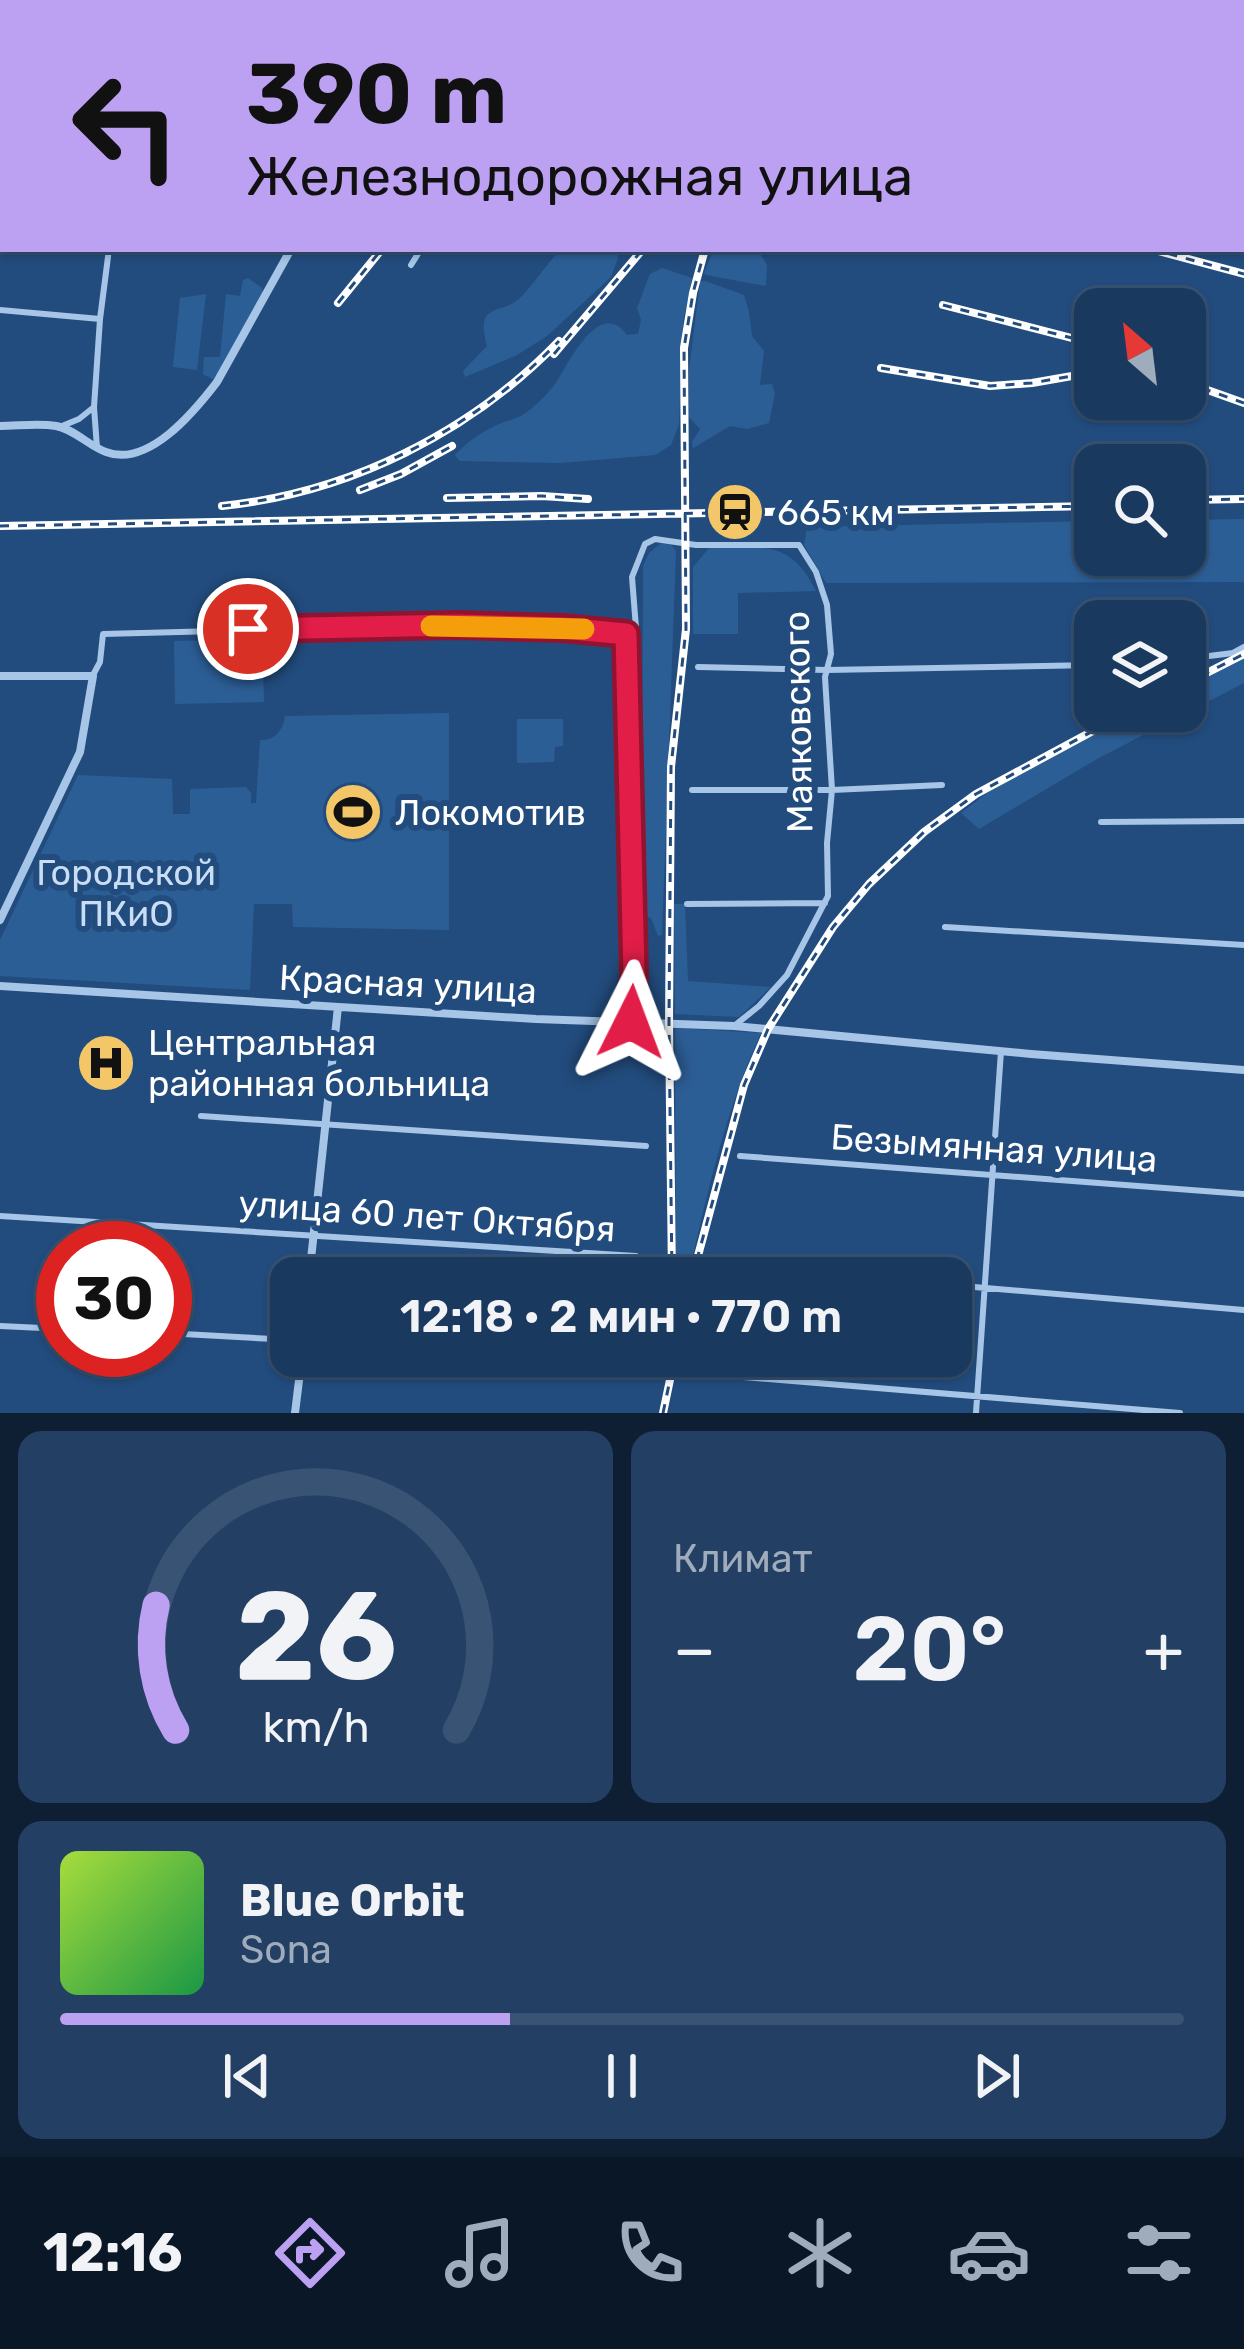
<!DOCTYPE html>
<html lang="ru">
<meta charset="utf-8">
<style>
:root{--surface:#1a395e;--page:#234064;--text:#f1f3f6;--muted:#9facbc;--line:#385373;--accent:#bca0f2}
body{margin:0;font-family:Rubik,sans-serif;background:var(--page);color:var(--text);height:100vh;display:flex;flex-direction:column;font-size:45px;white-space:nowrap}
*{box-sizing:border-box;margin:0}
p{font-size:39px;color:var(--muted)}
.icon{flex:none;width:66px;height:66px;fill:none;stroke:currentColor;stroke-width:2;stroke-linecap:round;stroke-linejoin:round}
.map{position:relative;height:1413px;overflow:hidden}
.details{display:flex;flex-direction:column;gap:18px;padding:18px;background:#0e1f34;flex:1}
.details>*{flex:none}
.banner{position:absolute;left:0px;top:0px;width:1245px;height:252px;box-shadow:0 3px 9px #0004,0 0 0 3px var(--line);background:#bca0f2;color:#111;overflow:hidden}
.needle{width:78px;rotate:332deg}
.controls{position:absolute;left:1074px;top:288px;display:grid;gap:24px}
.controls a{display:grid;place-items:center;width:132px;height:132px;border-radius:24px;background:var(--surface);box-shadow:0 3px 9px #0004,0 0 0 3px var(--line);font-size:60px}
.speed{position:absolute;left:36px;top:1221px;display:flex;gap:24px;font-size:60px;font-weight:700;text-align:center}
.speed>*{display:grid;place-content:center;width:156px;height:156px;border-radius:50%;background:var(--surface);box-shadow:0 3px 9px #0004,0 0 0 3px var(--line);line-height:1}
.speed .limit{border:18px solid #d22;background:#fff;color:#111}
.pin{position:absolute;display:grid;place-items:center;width:102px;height:102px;color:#fff;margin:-51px;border:6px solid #fff;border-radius:50%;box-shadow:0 3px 12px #0007}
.me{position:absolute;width:132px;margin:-66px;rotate:3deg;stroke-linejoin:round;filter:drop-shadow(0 0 9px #0008)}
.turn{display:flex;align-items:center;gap:42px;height:252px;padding:0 48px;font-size:54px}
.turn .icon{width:156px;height:156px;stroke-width:2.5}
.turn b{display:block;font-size:84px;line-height:102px}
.big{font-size:90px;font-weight:600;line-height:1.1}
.details .card{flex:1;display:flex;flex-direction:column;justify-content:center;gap:18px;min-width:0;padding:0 42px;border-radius:24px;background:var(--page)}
.details .dial{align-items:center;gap:0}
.dial svg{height:312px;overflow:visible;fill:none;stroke:var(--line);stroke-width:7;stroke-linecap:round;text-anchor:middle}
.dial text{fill:var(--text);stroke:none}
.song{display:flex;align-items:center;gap:36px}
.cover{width:144px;height:144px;border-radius:18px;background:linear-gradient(135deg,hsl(80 70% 55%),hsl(140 70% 35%))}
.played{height:12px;border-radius:6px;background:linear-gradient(90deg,var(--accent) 40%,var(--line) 40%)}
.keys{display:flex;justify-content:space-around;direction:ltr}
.heat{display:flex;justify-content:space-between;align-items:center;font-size:66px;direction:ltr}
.details .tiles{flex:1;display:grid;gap:18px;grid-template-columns:1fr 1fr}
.card:last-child{grid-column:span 2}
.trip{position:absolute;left:270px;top:1257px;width:702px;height:120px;border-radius:24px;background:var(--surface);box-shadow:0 3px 9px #0004,0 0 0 3px var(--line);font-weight:600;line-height:120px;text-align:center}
.menu{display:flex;height:192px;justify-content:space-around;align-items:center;background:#0a1726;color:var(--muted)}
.menu .icon{width:84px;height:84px}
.menu .current{color:var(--accent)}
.menu b{font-size:54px;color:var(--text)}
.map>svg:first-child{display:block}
.green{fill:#2c5e96}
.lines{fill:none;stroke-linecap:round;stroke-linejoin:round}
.minor{stroke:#a6c5e7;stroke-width:6}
.tertiary{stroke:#a6c5e7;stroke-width:8}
.rail-casing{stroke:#fff;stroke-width:8}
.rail{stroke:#224c7e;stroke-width:3;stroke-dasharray:9;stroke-linecap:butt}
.route-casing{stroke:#92132f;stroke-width:30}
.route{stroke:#e11d48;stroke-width:21}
.slow{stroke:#f59e0b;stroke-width:21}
.labels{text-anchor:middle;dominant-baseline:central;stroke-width:12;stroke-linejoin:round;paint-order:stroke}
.poi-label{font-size:36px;fill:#fff;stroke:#224c7e;text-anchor:start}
.street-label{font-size:36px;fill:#fff;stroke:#224c7e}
.park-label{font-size:36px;fill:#c9def5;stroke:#224c7e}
</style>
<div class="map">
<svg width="1244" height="1413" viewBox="0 0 1244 1413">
<rect width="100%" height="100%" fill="#224c7e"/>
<path class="green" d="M561,249H617L618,258L611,277L547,336L517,355L465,377L463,371L487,346C474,299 503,317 522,296C535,282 547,264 561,249Z
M714,249H761V255L767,265L766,286L706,275L704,273Z
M662,268L692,278L683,322L679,424L671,445L655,455L560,463L460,461L455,455C468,441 484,430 502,423C512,419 520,418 528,411C538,404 548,393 555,384C568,365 599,296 627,335L638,334L641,320L637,308L650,274Z
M248,278L262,288L263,292L214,380L203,374L204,357H220L226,294L240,296L243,280Z
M705,281L744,295L749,312L752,336L764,351L760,385L772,384L775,393L769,423L747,429L730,426L693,448L692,442L700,429L689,417V370L700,282Z
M206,294L197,370L173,367L180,298Z
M1244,519V582L826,583L804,545L807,527L1095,521V555H1185V520Z
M661,543L671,545L676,551L662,935L658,936L651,918L642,914L643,566L649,553Z
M709,548C763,548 789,538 816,591L738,593V634H693V567Z
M262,639L264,702L175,704L174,641Z
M1244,656V683L1097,759L979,829L961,813L986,794L1074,743L1136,711H1185V686Z
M449,713V930L293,927L292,904H254L250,990L0,976V940L78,775L172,779L173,814H190V789L246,787L251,793V803H256L260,740C275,741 283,730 285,716Z
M517,719H563V746L555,747L554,762L517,763Z
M674,904H685L688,981L771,987L739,1017L675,1014Z
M675,1028L761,1033C725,1111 707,1194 688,1278H676Z"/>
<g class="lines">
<path class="minor" d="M571,0L572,3
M715,0L727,3
M137,3V0
M539,3V0
M0,13H3
M0,172H3
M411,265L421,249
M0,310L100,319
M62,426L79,419L94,407
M97,448L94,407L100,319L109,249
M625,634L636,628L632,577L645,544L655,539L696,545H799L816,572L827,605L831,654L825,677L832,790L827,843L828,896L787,975L759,1006L734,1026
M625,634L634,974L631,1022
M1185,659L1233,653L1244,647
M698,667L827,670L1095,665
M93,675L100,662L103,634L458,625L553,628L625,634
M692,790H832L942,785
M1101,822L1244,821
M687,904L825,903
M945,927L1244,945
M201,1116L646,1146
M740,1156L1244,1194
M0,1216L636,1256
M731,1268L859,1278
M951,1285L1244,1310
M0,1326L63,1329
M165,1333L291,1340
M632,1356H638
M720,1375L1180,1413
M976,1413L1001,1051"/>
<path class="tertiary" d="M340,0L341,3
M0,426C18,426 38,423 56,426C74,429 89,446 106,452C148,468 194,412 217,382L291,249
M0,676H93L80,752L0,920
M0,986L536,1019L734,1026L1031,1054L1244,1070
M309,1278L338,1007
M295,1413L302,1356"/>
<g class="rail-casing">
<path id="rail" d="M1079,0L1100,3
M988,3L1019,0
M1242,51L1244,53
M1151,249L1244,274
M338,303L382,249
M943,305L1095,344
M554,354L643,249
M881,368L990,386L1032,383L1095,372
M1185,382L1244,403
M360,490L401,474L452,446
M447,498L542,496L588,499
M1185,500L1244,499
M222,506C349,493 470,433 559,341
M0,526L1095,506
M1185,684L1244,654
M672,1278L669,1023L671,767L686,629L684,348L693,293L705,249
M692,1278L744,1085L768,1029L833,927L869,884L924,832L976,794L1130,711
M663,1413L675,1356"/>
</g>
<use href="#rail" class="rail"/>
</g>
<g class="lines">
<g class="route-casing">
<path id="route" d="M248,629L458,625L563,628L626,634L634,974L631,1022"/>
</g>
<use href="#route" class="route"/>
<path class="slow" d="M431,626L584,629"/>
</g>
<defs>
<g id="station-disc" transform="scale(3)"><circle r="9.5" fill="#f3c768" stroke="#224c7e"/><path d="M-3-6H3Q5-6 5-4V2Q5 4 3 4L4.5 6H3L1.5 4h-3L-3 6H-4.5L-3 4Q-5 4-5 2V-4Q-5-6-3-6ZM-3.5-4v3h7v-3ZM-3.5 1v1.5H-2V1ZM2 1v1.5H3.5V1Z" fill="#111"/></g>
<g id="stadium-disc" transform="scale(3)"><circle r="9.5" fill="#f3c768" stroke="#224c7e"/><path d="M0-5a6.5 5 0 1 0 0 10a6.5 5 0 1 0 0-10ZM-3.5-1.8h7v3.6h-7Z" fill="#111"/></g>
<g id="hospital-disc" transform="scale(3)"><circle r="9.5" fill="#f3c768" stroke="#224c7e"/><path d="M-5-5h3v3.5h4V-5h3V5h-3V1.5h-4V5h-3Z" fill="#111"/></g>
</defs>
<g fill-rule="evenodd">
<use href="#station-disc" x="735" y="512"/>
<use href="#stadium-disc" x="353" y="812"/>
<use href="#hospital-disc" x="106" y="1063"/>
</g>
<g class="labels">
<g class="poi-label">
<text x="777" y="512">665 км</text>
<text x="395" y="812">Локомотив</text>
<text x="148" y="1042">Центральная<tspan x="148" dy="41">районная больница</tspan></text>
</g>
<g class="street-label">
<text transform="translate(798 722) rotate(-91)">Маяковского</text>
<text transform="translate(408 984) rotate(3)">Красная улица</text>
<text transform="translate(994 1148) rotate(4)">Безымянная улица</text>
<text transform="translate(427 1216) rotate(4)">улица 60 лет Октября</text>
</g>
<g class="park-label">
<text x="126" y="872">Городской<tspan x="126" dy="41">ПКиО</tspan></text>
</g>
</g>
</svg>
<div class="controls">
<a><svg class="needle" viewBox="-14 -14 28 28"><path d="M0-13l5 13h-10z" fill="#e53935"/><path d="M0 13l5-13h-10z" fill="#9facbc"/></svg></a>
<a><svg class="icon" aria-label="search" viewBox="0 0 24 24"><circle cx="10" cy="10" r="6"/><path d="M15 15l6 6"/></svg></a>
<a><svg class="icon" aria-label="layers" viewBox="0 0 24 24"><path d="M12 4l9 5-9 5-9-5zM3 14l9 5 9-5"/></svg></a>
</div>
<div class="speed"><div class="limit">30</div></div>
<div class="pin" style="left:248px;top:629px;background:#d93025"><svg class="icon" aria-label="arrive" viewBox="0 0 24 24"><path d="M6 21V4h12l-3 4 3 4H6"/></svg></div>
<svg class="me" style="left:631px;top:1022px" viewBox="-20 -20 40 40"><path d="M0-17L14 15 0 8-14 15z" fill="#e11d48" stroke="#fff" stroke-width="4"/></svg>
<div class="trip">12:18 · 2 мин · 770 m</div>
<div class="banner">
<div class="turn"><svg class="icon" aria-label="left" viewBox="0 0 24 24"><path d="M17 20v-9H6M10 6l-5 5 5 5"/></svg><div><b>390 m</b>Железнодорожная улица</div></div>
</div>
</div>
<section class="details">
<div class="tiles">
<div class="card dial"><svg viewBox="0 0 100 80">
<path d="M14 69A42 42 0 1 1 86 69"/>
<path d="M14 69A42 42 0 0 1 9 37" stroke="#bca0f2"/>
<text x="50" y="56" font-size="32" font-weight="700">26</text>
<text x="50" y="72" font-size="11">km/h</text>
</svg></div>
<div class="card"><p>Климат</p>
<div class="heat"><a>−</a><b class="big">20°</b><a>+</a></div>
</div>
<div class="card">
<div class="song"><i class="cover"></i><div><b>Blue Orbit</b><p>Sona</p></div></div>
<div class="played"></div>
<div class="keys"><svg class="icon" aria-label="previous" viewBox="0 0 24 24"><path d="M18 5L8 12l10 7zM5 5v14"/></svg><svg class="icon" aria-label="pause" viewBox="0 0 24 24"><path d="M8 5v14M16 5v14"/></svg><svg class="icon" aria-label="next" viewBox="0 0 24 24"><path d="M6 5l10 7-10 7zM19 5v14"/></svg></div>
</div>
</div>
</section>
<nav class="menu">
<b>12:16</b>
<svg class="icon current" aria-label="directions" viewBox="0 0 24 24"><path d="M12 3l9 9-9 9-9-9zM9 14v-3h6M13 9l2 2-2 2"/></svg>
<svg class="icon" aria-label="music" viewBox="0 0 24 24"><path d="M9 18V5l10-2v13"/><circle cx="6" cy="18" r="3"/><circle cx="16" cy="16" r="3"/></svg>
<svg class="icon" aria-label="phone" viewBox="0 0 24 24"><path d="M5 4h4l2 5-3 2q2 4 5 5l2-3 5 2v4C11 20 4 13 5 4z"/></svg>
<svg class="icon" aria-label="climate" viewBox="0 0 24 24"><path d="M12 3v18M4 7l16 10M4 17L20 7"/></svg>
<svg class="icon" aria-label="car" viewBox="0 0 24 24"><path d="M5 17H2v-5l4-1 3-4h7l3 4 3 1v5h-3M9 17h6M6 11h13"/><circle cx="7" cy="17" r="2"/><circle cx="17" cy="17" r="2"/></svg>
<svg class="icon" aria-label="filters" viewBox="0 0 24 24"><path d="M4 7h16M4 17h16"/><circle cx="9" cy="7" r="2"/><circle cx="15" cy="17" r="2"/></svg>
</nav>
